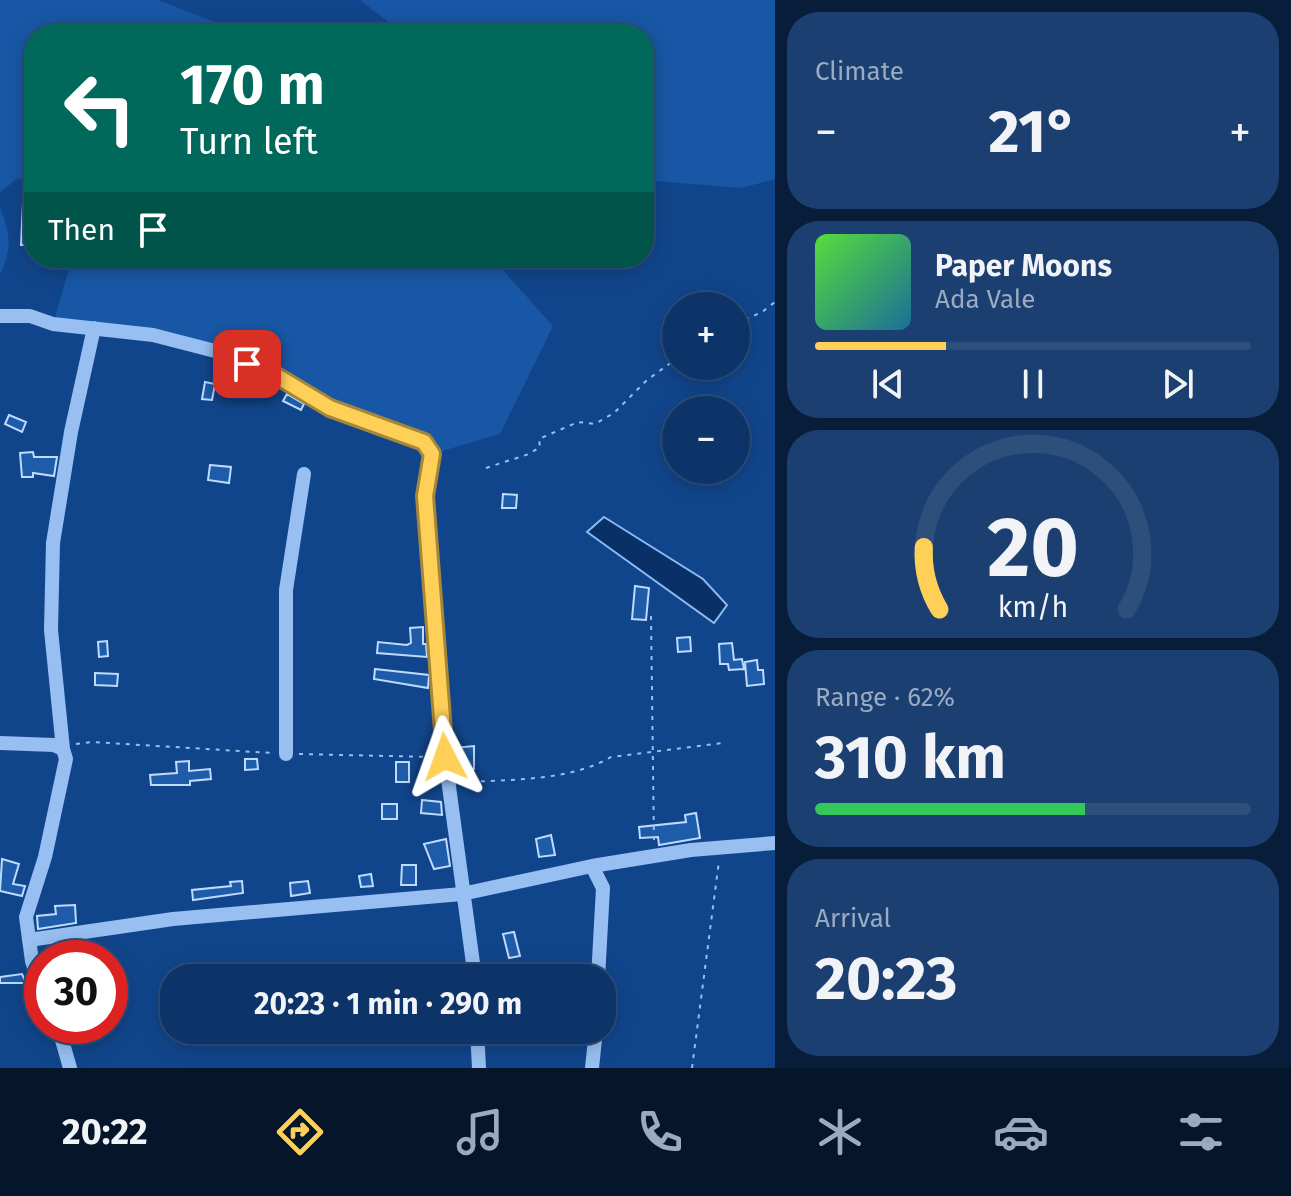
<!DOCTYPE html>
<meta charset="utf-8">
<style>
:root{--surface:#0d3468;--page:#1b3f71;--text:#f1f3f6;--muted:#9aaac0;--line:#2d4f7c;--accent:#ffd058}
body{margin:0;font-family:"Fira Sans",sans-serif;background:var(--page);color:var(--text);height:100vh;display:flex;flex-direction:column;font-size:30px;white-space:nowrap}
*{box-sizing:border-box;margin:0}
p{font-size:26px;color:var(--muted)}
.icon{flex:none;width:44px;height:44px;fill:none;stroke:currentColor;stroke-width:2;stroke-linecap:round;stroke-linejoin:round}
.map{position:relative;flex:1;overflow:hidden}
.details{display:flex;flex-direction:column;gap:12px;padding:12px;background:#071d39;width:516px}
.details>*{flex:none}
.banner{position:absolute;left:24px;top:24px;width:630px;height:244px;border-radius:32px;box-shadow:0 4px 20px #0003,0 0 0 2px var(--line);background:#00695c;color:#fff;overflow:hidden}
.fabs{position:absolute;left:662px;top:292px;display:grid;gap:16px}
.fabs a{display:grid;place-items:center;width:88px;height:88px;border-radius:50%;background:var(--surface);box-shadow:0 4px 20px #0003,0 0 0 2px var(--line);font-size:40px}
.speed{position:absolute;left:24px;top:940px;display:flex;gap:16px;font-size:40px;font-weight:700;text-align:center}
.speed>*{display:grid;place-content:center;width:104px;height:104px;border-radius:50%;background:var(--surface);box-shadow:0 4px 20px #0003,0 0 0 2px var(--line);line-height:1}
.speed .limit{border:12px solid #d22;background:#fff;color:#111}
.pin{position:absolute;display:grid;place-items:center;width:68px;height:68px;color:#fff;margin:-34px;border-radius:16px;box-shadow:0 4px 12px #0006}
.me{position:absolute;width:88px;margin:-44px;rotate:356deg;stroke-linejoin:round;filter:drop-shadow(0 0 6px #0008)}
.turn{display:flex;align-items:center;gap:28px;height:168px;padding:0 24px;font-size:36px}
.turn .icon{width:104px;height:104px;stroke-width:2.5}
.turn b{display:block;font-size:56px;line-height:68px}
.then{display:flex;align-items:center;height:76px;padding:0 24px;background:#0003;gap:16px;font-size:30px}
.big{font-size:60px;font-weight:700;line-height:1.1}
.details .tile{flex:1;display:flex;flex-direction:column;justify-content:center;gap:12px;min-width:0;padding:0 28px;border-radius:32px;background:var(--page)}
.details .dial{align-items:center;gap:0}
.dial svg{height:208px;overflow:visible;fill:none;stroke:var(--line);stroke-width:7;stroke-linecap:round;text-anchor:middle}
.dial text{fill:var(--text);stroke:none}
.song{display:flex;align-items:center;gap:24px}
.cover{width:96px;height:96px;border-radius:12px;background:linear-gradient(135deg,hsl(110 70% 55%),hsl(200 70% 35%))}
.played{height:8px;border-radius:4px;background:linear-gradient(90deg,var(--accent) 30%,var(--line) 30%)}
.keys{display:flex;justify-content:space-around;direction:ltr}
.heat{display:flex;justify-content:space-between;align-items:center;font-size:44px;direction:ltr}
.charge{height:12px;border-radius:6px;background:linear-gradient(90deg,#34c759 62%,var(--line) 0)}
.trip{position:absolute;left:160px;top:964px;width:456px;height:80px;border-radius:32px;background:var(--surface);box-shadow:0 4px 20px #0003,0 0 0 2px var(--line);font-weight:700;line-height:80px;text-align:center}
.menu{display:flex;height:128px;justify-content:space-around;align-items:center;background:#05152a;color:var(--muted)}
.menu .icon{width:56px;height:56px}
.menu .selected{color:var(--accent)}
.menu b{font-size:36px;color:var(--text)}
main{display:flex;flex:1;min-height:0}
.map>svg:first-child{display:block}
.green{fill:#1857a5}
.water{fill:#0a3167;stroke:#89baf5;stroke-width:2}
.building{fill:#1e5caa;stroke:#bedafd;stroke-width:2}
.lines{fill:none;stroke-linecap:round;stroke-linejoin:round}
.path{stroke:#97bff1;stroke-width:2;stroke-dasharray:4 6;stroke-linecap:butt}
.minor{stroke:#97bff1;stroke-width:14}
.route-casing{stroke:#a68739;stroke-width:20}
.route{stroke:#ffd058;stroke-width:14}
</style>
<main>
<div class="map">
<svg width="775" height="1068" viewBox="0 0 775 1068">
<rect width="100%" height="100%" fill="#11458b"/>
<path class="green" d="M0,0H158L246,34H34V177L17,179L0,192Z
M360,0H775V179L741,188L644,180V34H404Z
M0,208C11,234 12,249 0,274Z
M70,258H492L553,326L500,434L432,454L424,442L219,352L53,324L69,269Z"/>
<path class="water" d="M604,517L703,579L727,605L714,623L587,532Z"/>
<path class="building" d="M24,182L34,183V245H21Z
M219,363L241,372L240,377L217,375Z
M205,382L215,384L212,400L202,399Z
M287,394L304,404L301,410L283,401Z
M9,415L26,422L22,432L5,424Z
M33,452L34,457H57L54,476L33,473V477H22L20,453Z
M210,465L231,467L229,483L208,480Z
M503,494L517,495L516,508H502Z
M635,586L649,588L646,620L632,619Z
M423,627V644H426L427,657L377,653L378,642L407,645L411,643L410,628Z
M690,637L691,651L678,652L677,638Z
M107,641L108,656L99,657L98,642Z
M732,643L734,660L742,659L744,669L729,670L728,664H720L719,644Z
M757,660L758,670H763L764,684L747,686L745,662Z
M375,669L429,675L428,688L374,679Z
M95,673L118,674L117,686L95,685Z
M474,746V769H457L454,748Z
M245,759H257L258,769L245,770Z
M189,761V771L210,769L211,779L190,781V785H151L150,775L177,773L176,762Z
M396,762H409V782H396Z
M422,800L441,802L442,815L421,813Z
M382,804H397V819H382Z
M696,813L700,838L659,845L658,837L640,838L639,827L686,822L685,815Z
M551,835L555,855L539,857L536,839Z
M446,839L450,866L434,869L424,844Z
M2,859L19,864L13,884L25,886L22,896L0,891Z
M402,865H416V885H401Z
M371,874L373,886L361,887L359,876Z
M242,881L243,893L193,900L192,890L231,886L230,882Z
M308,881L310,893L291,896L290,883Z
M75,905L76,923L38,929L37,916L56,914L55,906Z
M514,932L520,956L509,958L503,934Z
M67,945L68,958H49L48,947Z
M22,974L26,983H0V977Z"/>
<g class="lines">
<path class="path" d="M736,324L762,312L775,302
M486,468L529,454L540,447L539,439L578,422L595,424L614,413L647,380L676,359
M651,616L654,843
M76,744L92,742L272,753
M299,754L432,757
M461,782C507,780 571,781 611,757L722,743
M692,1068L719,861"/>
<path class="minor" d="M0,316H30L53,324L153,335L219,352L275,375L330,408L424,442L432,454L425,496L445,757L475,978
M0,743L54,745L63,749L66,759L45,857L26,917L32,961L42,992
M63,749L51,630L53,543L71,432L94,328
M286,754V590L304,474
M592,866L603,888L598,978
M29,940L173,919L462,894L592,866L691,850L775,843
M58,1026L70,1068
M477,1030L479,1068
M592,1068L596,1030"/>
</g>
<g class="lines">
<g class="route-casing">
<path id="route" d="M247,364L275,375L330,408L424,442L432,454L425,496L445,757"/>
</g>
<use href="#route" class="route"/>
</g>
</svg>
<div class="fabs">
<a>+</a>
<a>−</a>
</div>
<div class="speed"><div class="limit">30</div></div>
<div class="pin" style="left:247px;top:364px;background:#d93025"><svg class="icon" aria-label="arrive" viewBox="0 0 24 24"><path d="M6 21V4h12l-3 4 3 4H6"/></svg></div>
<svg class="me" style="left:445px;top:757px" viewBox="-20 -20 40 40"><path d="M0-17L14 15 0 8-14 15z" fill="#ffd058" stroke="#fff" stroke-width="4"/></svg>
<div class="trip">20:23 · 1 min · 290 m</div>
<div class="banner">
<div class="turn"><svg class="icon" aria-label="left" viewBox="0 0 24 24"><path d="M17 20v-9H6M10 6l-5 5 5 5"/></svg><div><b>170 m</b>Turn left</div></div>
<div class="then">Then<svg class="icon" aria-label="arrive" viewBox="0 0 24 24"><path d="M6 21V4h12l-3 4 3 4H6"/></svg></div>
</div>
</div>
<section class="details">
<div class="tile"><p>Climate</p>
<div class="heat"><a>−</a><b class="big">21°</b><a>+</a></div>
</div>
<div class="tile">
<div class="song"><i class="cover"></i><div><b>Paper Moons</b><p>Ada Vale</p></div></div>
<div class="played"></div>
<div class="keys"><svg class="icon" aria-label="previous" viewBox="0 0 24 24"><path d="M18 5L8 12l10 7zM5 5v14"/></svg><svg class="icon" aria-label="pause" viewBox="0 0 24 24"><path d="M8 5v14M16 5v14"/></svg><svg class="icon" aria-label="next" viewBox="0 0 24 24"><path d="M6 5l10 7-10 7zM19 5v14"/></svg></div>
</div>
<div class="tile dial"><svg viewBox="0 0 100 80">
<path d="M14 69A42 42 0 1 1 86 69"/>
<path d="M14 69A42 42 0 0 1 8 45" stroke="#ffd058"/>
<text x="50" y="56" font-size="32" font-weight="700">20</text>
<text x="50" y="72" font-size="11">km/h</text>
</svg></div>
<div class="tile"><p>Range · 62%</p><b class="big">310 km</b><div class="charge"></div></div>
<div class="tile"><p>Arrival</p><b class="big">20:23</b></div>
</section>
</main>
<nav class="menu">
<b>20:22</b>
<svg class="icon selected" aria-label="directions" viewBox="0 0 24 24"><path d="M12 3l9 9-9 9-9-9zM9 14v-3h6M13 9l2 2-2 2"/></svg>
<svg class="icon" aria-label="music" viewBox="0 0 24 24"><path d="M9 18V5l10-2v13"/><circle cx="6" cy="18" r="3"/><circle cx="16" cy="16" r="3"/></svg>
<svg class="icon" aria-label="phone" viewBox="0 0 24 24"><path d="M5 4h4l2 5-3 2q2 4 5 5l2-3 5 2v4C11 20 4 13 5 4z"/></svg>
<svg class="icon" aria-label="climate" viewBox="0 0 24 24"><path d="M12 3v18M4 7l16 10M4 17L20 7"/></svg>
<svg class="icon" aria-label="car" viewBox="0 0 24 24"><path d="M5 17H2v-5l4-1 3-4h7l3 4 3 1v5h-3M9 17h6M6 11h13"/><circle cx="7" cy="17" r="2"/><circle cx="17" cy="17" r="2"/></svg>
<svg class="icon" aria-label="filters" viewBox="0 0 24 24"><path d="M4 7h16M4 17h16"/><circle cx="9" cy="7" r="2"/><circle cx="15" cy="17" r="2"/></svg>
</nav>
